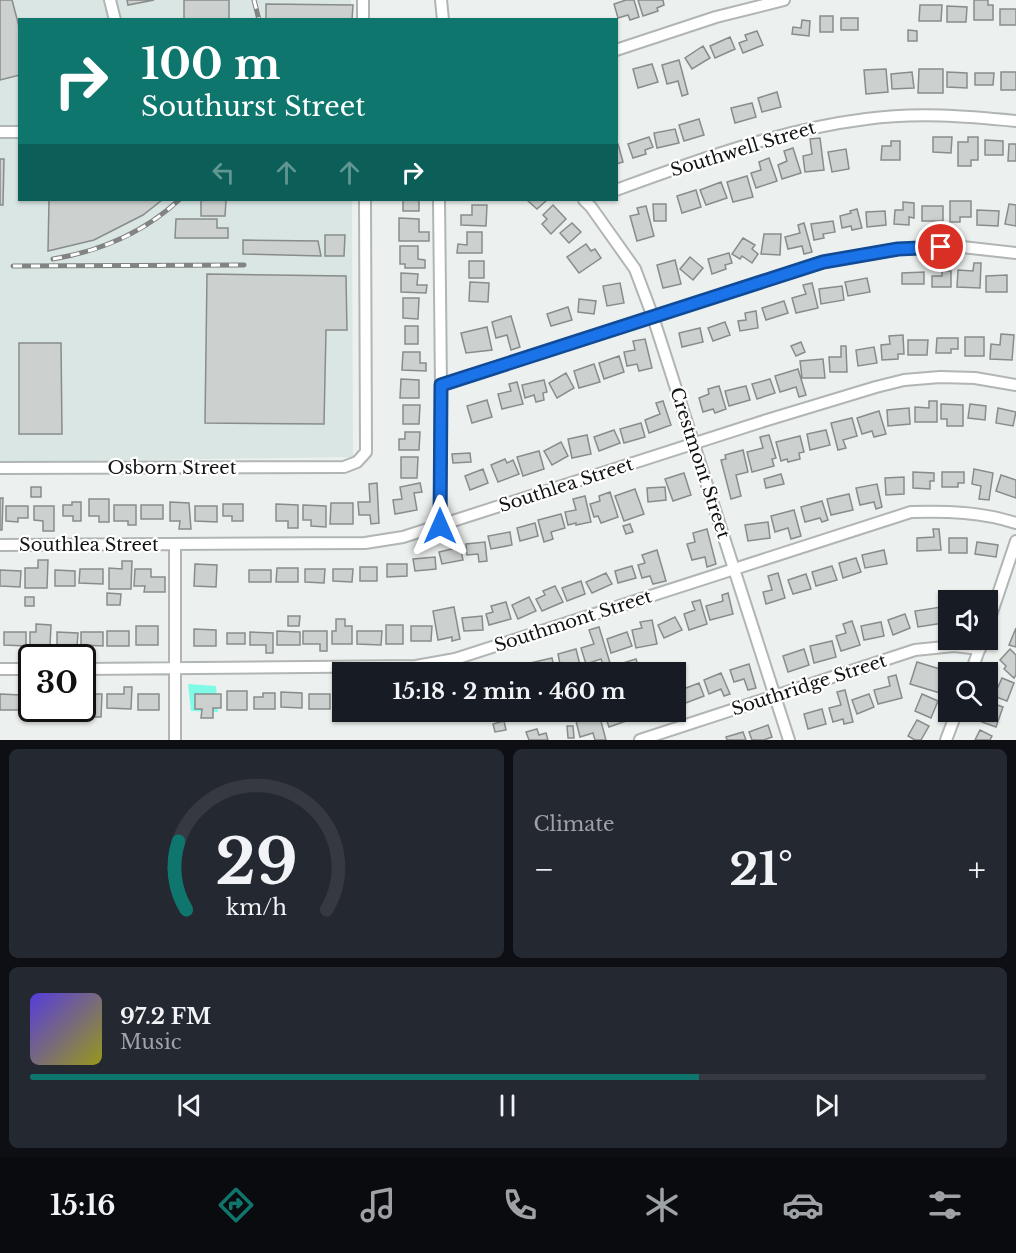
<!DOCTYPE html>
<meta charset="utf-8">
<style>
:root{--surface:#171b24;--page:#242831;--text:#f1f3f6;--muted:#9ea1a6;--line:#363941;--accent:#0f766e}
body{margin:0;font-family:"Libre Baskerville",serif;background:var(--page);color:var(--text);height:100vh;display:flex;flex-direction:column;font-size:22px;white-space:nowrap}
*{box-sizing:border-box;margin:0}
p{font-size:20px;color:var(--muted)}
.icon{flex:none;width:33px;height:33px;fill:none;stroke:currentColor;stroke-width:2;stroke-linecap:round;stroke-linejoin:round}
.map{position:relative;height:740px;overflow:hidden}
.sheet{display:flex;flex-direction:column;gap:9px;padding:9px;background:#0d0f14;flex:1}
.sheet>*{flex:none}
.banner{position:absolute;left:18px;top:18px;width:600px;height:183px;border-radius:0px;box-shadow:0 2px 4px #0004;background:#0f766e;color:#fff;overflow:hidden}
.buttons{position:absolute;left:938px;top:590px;display:grid;gap:12px}
.buttons a{display:grid;place-items:center;width:60px;height:60px;border-radius:0px;background:var(--surface);box-shadow:0 2px 4px #0004;font-size:30px}
.speed{position:absolute;left:18px;top:644px;display:flex;gap:12px;font-size:30px;font-weight:700;text-align:center}
.speed>*{display:grid;place-content:center;width:78px;height:78px;border-radius:50%;background:var(--surface);box-shadow:0 2px 4px #0004;line-height:1}
.speed .limit{border:3px solid #111;border-radius:9px;background:#fff;color:#111}
.pin{position:absolute;display:grid;place-items:center;width:51px;height:51px;color:#fff;margin:-26px;border:3px solid #fff;border-radius:50%;box-shadow:0 2px 6px #0007}
.me{position:absolute;width:66px;margin:-33px;rotate:0deg;stroke-linejoin:round;filter:drop-shadow(0 0 4px #0008)}
.turn{display:flex;align-items:center;gap:21px;height:126px;padding:0 24px;font-size:27px}
.turn .icon{width:78px;height:78px;stroke-width:2.5}
.turn b{display:block;font-size:42px;line-height:51px}
.lanes{display:flex;align-items:center;height:57px;padding:0 24px;background:#0003;justify-content:center;gap:30px;direction:ltr}
.lanes .off{opacity:.35}
.big{font-size:45px;font-weight:800;line-height:1.1}
.sheet .card{flex:1;display:flex;flex-direction:column;justify-content:center;gap:9px;min-width:0;padding:0 21px;border-radius:9px;background:var(--page)}
.sheet .dial{align-items:center;gap:0}
.dial svg{height:156px;overflow:visible;fill:none;stroke:var(--line);stroke-width:7;stroke-linecap:round;text-anchor:middle}
.dial text{fill:var(--text);stroke:none}
.song{display:flex;align-items:center;gap:18px}
.cover{width:72px;height:72px;border-radius:9px;background:linear-gradient(135deg,hsl(250 70% 55%),hsl(60 70% 35%))}
.played{height:6px;border-radius:3px;background:linear-gradient(90deg,var(--accent) 70%,var(--line) 70%)}
.keys{display:flex;justify-content:space-around;direction:ltr}
.heat{display:flex;justify-content:space-between;align-items:center;font-size:33px;direction:ltr}
.sheet .tiles{flex:1;display:grid;gap:9px;grid-template-columns:1fr 1fr}
.card:last-child{grid-column:span 2}
.trip{position:absolute;left:332px;top:662px;width:354px;height:60px;border-radius:0px;background:var(--surface);box-shadow:0 2px 4px #0004;font-weight:800;line-height:60px;text-align:center}
.menu{display:flex;height:96px;justify-content:space-around;align-items:center;background:#090b0e;color:var(--muted)}
.menu .icon{width:42px;height:42px}
.menu .selected{color:var(--accent)}
.menu b{font-size:27px;color:var(--text)}
.map>svg:first-child{display:block}
.built{fill:#d9e6e3}
.green{fill:#7ffbe8}
.building{fill:#ccd0cf;stroke:#888c8b;stroke-width:1.5}
.lines{fill:none;stroke-linecap:round;stroke-linejoin:round}
.minor-casing{stroke:#b1b5b4;stroke-width:14}
.minor{stroke:#fff;stroke-width:10}
.rail-casing{stroke:#818483;stroke-width:5}
.rail{stroke:#fff;stroke-width:3;stroke-dasharray:9;stroke-linecap:butt}
.route-casing{stroke:#114b97;stroke-width:15}
.route{stroke:#1a73e8;stroke-width:10}
.labels{text-anchor:middle;dominant-baseline:central;stroke-width:4.5;stroke-linejoin:round;paint-order:stroke}
.street-label{font-size:18px;fill:#121313;stroke:#fff}
</style>
<div class="map">
<svg width="1016" height="740" viewBox="0 0 1016 740">
<rect width="100%" height="100%" fill="#ecf0ef"/>
<path class="built" d="M0,0H351V19L20,20V200H352L353,457L0,462Z"/>
<path class="green" d="M188,684L216,686L218,712L191,711Z"/>
<path class="building" d="M0,0H12L20,30V75L0,80Z
M127,0H154L128,5Z
M184,0H229V20H184Z
M626,0H634L639,17L630,20L628,15L618,18L614,4Z
M638,0H663L664,5L657,8L658,11L643,16Z
M974,0H988V5H993V20H974Z
M266,4L353,5L352,20H266Z
M920,5H942L941,21H919Z
M947,6L967,7L966,22H947Z
M1000,9H1016V25H1000Z
M820,16H833V32H820Z
M841,18H858V30H841Z
M802,20L810,21L809,36L792,34L793,27L801,28Z
M908,30L917,31V41H908Z
M757,31L763,45L743,53L739,43L747,40L745,35Z
M730,37L735,49L715,58L710,46Z
M703,46L710,58L692,69L685,58Z
M679,60L688,94L682,96L678,81L667,84L662,65Z
M652,64L658,82L638,88L633,69Z
M886,69L888,92L866,94L864,70Z
M919,69H943V93H918Z
M912,72L914,88L892,89L891,74Z
M947,72L967,73V88L947,87Z
M1001,72H1016V90H1001Z
M975,73H994L993,85H975Z
M777,92L781,107L762,112L758,98Z
M752,103L756,117L735,123L731,108Z
M699,119L704,135L684,141L679,125Z
M675,129L679,143L657,148L654,133Z
M649,137L653,147L645,150L646,154L633,158L628,144Z
M933,137H952L951,153L933,152Z
M968,137H978V160H971V166H958V142H968Z
M820,138L824,170L805,172L803,156L812,154L810,139Z
M985,140L1003,141V155H985Z
M891,141H900V160H881L882,146H891Z
M616,144H618L623,162L616,164Z
M1009,144H1016V161H1008Z
M793,148L801,173L782,179L778,165L787,161L784,151Z
M846,149L849,169L832,172L828,152Z
M769,158L777,181L756,188L751,173L761,170L759,162Z
M0,159H4L3,205H0Z
M747,176L753,197L733,202L727,182Z
M721,182L727,198L706,205L700,190Z
M696,190L701,207L682,213L677,196Z
M49,200H162L143,215L94,240L48,251Z
M201,200H226L225,216H201Z
M403,200H419V211H403Z
M527,200H547L537,209Z
M950,201H971V217H960V222H950Z
M903,202L914,203V218L909,217V225L894,224L895,210H903Z
M653,204H666V221H654Z
M1009,204L1016,205V226L1005,224Z
M472,205H487L486,226L461,225V215H472Z
M553,205L566,219L551,234L542,224L547,219L543,215Z
M646,206L654,236L637,241L630,216L639,214L637,208Z
M922,206H943V221H922Z
M857,209L862,228L852,230L851,226L842,228L840,216L851,213L850,211Z
M977,210L999,211L998,226L977,225Z
M885,211L886,225L867,227L866,212Z
M399,218L419,219V232H429V241H399Z
M176,219H217V228H228V238H175Z
M833,221L835,232L823,234L824,238L814,240L811,224Z
M572,223L581,232L569,243L560,233Z
M804,223L812,252L804,254L802,246L788,249L785,237L800,233L798,225Z
M467,232H482V253H457L458,244L467,245Z
M764,234H781L780,255L761,254Z
M325,235H345L344,256H325Z
M743,238L755,245L752,249L758,254L752,263L742,256L740,259L732,254Z
M243,240L318,241L321,256L243,254Z
M586,244L591,251L595,249L601,258L579,273L567,257Z
M400,246H418V259L425,260V268H405V264H400Z
M729,253L732,263L725,265L726,269L712,274L708,259Z
M690,257L703,268L693,280L680,269Z
M675,260L681,284L663,288L657,265Z
M469,261H484V278H469Z
M974,263H981L980,288L957,287L958,270L973,271Z
M942,271H951V287H932V276H942Z
M924,272V284H902V273Z
M401,273L418,274L417,285H427L426,293L401,292Z
M207,274L346,276L347,330H326L324,424L205,423Z
M1007,275V292H986V276Z
M867,278L870,292L848,296L845,282Z
M470,282L489,283L488,302L469,301Z
M620,283L624,303L607,306L603,286Z
M812,283L818,308L796,313L792,298L806,294L803,285Z
M842,286L844,300L821,304L819,289Z
M403,298H419L418,319L403,318Z
M579,299L596,301L594,314L578,312Z
M784,301L788,313L766,320L762,308Z
M568,307L572,320L551,326L547,314Z
M756,311L758,328L740,331L738,321L746,320L745,313Z
M511,316L520,347L511,350L507,335L496,338L492,322Z
M725,322L730,335L713,341L708,328Z
M405,326H418V344H405Z
M487,327L492,350L466,353L461,333Z
M700,328L703,342L682,347L679,333Z
M1001,334L1014,335L1012,360L990,359L991,344L1000,345Z
M903,335L904,354H898V359L882,360L881,345L890,344L889,336Z
M965,337H984V356H965Z
M937,338H958V349H951V353H936Z
M645,339L652,368L639,371L637,364L627,366L624,352L635,350L633,341Z
M908,340H928L927,355H908Z
M801,342L805,352L796,356L791,346Z
M19,343H61L62,434H19Z
M841,346H846L847,372H830L829,357H841Z
M874,347L877,363L858,366L856,350Z
M403,352H420V363H426V371L402,370Z
M619,356L624,372L604,379L599,363Z
M823,359L825,378H802L800,361Z
M594,364L600,382L579,388L574,371Z
M798,369L806,395L799,397L796,387L780,392L775,376Z
M566,373L574,388L557,398L549,383Z
M401,379L419,380V398H400Z
M770,379L775,393L757,399L752,384Z
M544,380L547,392L543,393L544,400L536,402L534,395L525,398L522,385Z
M517,382L523,404L502,409L498,394L511,391L509,384Z
M719,386L726,409L715,413L713,409L703,412L699,398L709,394L708,389Z
M746,386L750,400L729,406L725,391Z
M487,400L492,417L472,423L467,406Z
M663,401L671,425L649,433L645,420L660,414L656,403Z
M929,401H937V422H915V407L929,408Z
M941,404L963,405V426H947V419H941Z
M970,404L986,406L985,420L968,418Z
M403,405H420L419,424H403Z
M909,408L910,424L888,426L887,410Z
M998,408L1016,412L1013,426L996,423Z
M879,411L886,434L874,437L872,431L862,434L857,418Z
M852,418L857,436L843,440L846,448L838,450L831,423Z
M641,423L645,437L624,443L620,429Z
M614,430L620,443L599,451L594,437Z
M826,430L830,445L810,450L807,434Z
M405,432H420L419,450H399V439H405Z
M587,435L591,454L572,458L568,439Z
M769,435L776,458L772,459L774,466L752,472L747,452L763,448L760,437Z
M800,436L804,452L799,453L800,459L788,462L787,459L781,461L776,442Z
M561,442L568,456L552,465L544,451Z
M743,450L748,472L736,475L741,496L731,499L721,460L726,459L725,455Z
M539,451L544,469L523,476L517,457Z
M470,453L471,462L453,463L452,454Z
M401,457H418L417,478H401Z
M505,459L507,463L513,460L519,474L498,482L491,465Z
M483,469L488,483L470,490L465,476Z
M974,469L993,473L989,500L979,499L981,486L972,484Z
M913,472L934,473V481H930V489L913,488Z
M942,472H964V483H958V487H942Z
M684,473L691,495L673,501L665,479Z
M781,474L784,484L766,488L764,479Z
M1001,475L1016,480V498L996,491Z
M904,477V494L886,495L885,478Z
M377,483L379,523L371,524L370,515H359L358,502H370L369,484Z
M420,483L422,492L414,493L417,510L395,514L393,500L402,499L400,487Z
M877,484L882,507L876,509L874,502L860,505L856,488Z
M31,487H41V497H31Z
M665,487L666,500L648,502L647,488Z
M635,489L644,514L624,521L615,496Z
M610,492L618,517L601,523L598,516L594,517L590,504L600,501L599,496Z
M849,494L853,510L831,515L827,499Z
M585,496L591,522L576,525V523L568,525L565,512L576,510L573,499Z
M0,498H3L2,530H0Z
M89,499H109V522H99V516H89Z
M822,501L828,520L822,522L820,518L805,522L801,507Z
M72,502H81V521H73V516H63V505H72Z
M170,502L189,503L191,529H179L180,521H170Z
M331,503H353V524H330Z
M223,504H243V521H232V516H223Z
M276,504L298,505V528H288V521H276Z
M114,505H136V525H128V521H114Z
M141,505H163V519H141Z
M303,505L326,506V527L311,526V520H303Z
M6,506H28V518H18V522L6,521Z
M34,506H54V531H43V521L34,520Z
M195,506H217V522L195,521Z
M794,510L801,536L791,539L788,528L775,532L771,516Z
M561,514L565,528L551,532L553,539L544,542L538,520Z
M768,522L770,538L748,541L745,525Z
M535,523L538,536L520,541L517,528Z
M630,524L633,532L626,534L623,526Z
M707,529L716,564L707,567L705,557L692,560L687,544L695,542L693,533Z
M933,529H939L941,550L917,551V538L934,537Z
M510,532L512,545L491,549L488,536Z
M949,538H967V553H949Z
M485,542L487,561L479,562L478,554L467,555L466,544Z
M977,542L998,545L996,557L975,554Z
M460,547L463,560L442,564L439,552Z
M657,550L666,581L653,584L650,576L642,578L638,565L645,563L642,555Z
M884,550L887,564L865,568L862,555Z
M435,557L436,569L415,571L413,559Z
M856,558L861,572L843,578L839,563Z
M38,560H48L47,588H25V568H38Z
M122,561H132L131,589H109V568L122,569Z
M195,564L217,565L216,587L194,586Z
M387,564H407V576L387,577Z
M632,566L636,578L618,583L615,571Z
M832,566L837,580L816,586L812,572Z
M360,567H377V581H360Z
M277,568H298V582H276Z
M80,569H103V584L79,583Z
M135,569H151V577H165V592H144L145,586H134Z
M305,569H325L324,583L305,582Z
M333,569H353L352,582L333,581Z
M0,570L21,571L20,587L0,586Z
M55,570L75,571V586H55Z
M249,570H271V582H249Z
M606,573L612,584L592,593L586,582Z
M778,573L785,598L766,604L763,592L772,590L768,576Z
M806,574L811,589L793,594L788,580Z
M581,581L585,594L567,601L562,588Z
M555,586L563,602L542,611L536,599L545,595L543,591Z
M107,593L121,594L120,605H107Z
M728,593L733,614L710,620L706,606L723,601L722,595Z
M25,597H34V606H25Z
M529,597L536,611L518,619L512,605Z
M700,600L707,624L689,630L684,614L695,610L692,602Z
M506,602L511,619L489,625L486,614L493,612L491,606Z
M454,607L460,639L452,641V637L438,640L433,611Z
M941,607L943,623L918,627L915,611Z
M905,614L910,628L893,635L888,620Z
M288,616H300L299,626H288Z
M482,616L483,630L464,631L462,618Z
M675,617L682,630L664,638L658,625Z
M336,619H345V626H352V644H332V631H336Z
M652,620L657,644L636,648L632,630L642,628L640,622Z
M852,621L860,645L841,651L836,636L846,633L843,624Z
M881,622L884,636L864,640L861,626Z
M36,624L51,625L50,646H30V632H36Z
M386,625H403V644H386Z
M136,626H158V645H136Z
M411,626H432L431,641H411Z
M599,627L610,663L603,665L601,659L586,664L581,648L594,644L589,630Z
M1016,628V647L1009,645Z
M194,629L216,630V646H194Z
M107,631H129V646H107Z
M277,631L300,632V645H277Z
M303,631H327V651H320V644H303Z
M357,631H382L381,645L357,644Z
M4,632H26V646L4,645Z
M57,632L78,633L77,646L57,645Z
M81,632H103V646L81,645Z
M250,632L273,633V653H266V645H250Z
M627,632L632,646L611,653L607,639Z
M227,633H245V644H227Z
M832,641L836,657L814,663L810,646Z
M576,649L581,669L575,670L574,666L561,669L558,654Z
M804,649L809,665L788,672L783,656Z
M1010,649L1016,655V675L1014,678L1004,669L1006,666L1000,660Z
M552,658L555,672H533L530,663Z
M636,659L640,670L626,672L623,663Z
M917,662L943,670L940,679L944,680L940,693L910,684Z
M749,664L756,688L748,690L744,679L734,682L730,670Z
M526,665L528,672H504V671Z
M721,673L730,694L724,696L721,689L709,694L704,680Z
M896,675L902,698L878,704L874,690L890,686L888,677Z
M1002,678L1014,683L1007,701L991,695L994,686L998,687Z
M699,683L704,696L683,704L678,691Z
M124,687H132L131,709L107,708V694H124Z
M845,690L853,722L844,724L843,719L833,722L829,708L841,705L837,692Z
M227,691H247V710H227Z
M281,692L302,693V708L281,707Z
M26,693H32V708H43V712H26Z
M263,693H275V709H254V697H263Z
M337,693H342V708H337Z
M0,694L21,695V710H0Z
M83,694H102L101,717H89V710H82Z
M138,694H159V710H138Z
M195,694H221V708H213V718H201L202,709H195Z
M309,694H330V709H309Z
M869,694L874,707L857,714L852,700Z
M922,694L938,701L931,718L915,711Z
M989,702L1003,707L996,727L982,722Z
M822,709L826,724L808,729L804,714Z
M610,711H623L626,721L609,727L604,713Z
M599,714L606,740H595L593,733L580,737L576,721Z
M917,720L929,726L921,740H915L908,736Z
M504,721L506,730L495,732L493,724Z
M768,725L772,737L764,740H752L749,732Z
M567,726H573L574,738H568Z
M537,729L539,735L546,733L548,740H529L526,732Z
M980,730L992,736L990,740H975Z
M743,732L746,740H727L726,737Z"/>
<g class="lines">
<g class="minor-casing">
<path id="minor" d="M110,0L115,20
M363,0V20
M441,0L443,20
M616,50L716,17L784,0
M0,132H20
M616,190C698,160 779,130 866,119C916,112 966,116 1016,121
M439,200L441,385L440,526
M584,200L591,207L635,269L653,317L789,740
M441,385L823,262L898,249L962,247L1016,253
M0,468L344,467L357,462L366,452L365,200
M0,545L365,543L403,537L767,420L876,387L904,380L940,377L975,378L1016,385
M987,627L1016,541
M0,669H32
M82,669L416,666L455,659L911,512C947,511 982,512 1016,523
M971,672L983,639
M175,740V545
M640,740L915,650L954,646L980,649
M946,740L957,711"/>
</g>
<use href="#minor" class="minor"/>
<g class="rail-casing">
<path id="rail" d="M254,0L259,20
M53,259C101,251 143,233 179,200
M13,266L244,265"/>
</g>
<use href="#rail" class="rail"/>
</g>
<g class="lines">
<g class="route-casing">
<path id="route" d="M440,526L441,385L823,262L898,249L941,247"/>
</g>
<use href="#route" class="route"/>
</g>
<g class="labels">
<g class="street-label">
<text transform="translate(743 149) rotate(-17)">Southwell Street</text>
<text transform="translate(700 463) rotate(72)">Crestmont Street</text>
<text x="172" y="468">Osborn Street</text>
<text transform="translate(566 485) rotate(-18)">Southlea Street</text>
<text x="89" y="545">Southlea Street</text>
<text transform="translate(573 621) rotate(-18)">Southmont Street</text>
<text transform="translate(809 685) rotate(-18)">Southridge Street</text>
</g>
</g>
</svg>
<div class="buttons">
<a><svg class="icon" aria-label="sound" viewBox="0 0 24 24"><path d="M4 9h4l5-4v14l-5-4H4zM17 9q2 3 0 6"/></svg></a>
<a><svg class="icon" aria-label="search" viewBox="0 0 24 24"><circle cx="10" cy="10" r="6"/><path d="M15 15l6 6"/></svg></a>
</div>
<div class="speed"><div class="limit">30</div></div>
<div class="pin" style="left:941px;top:247px;background:#d93025"><svg class="icon" aria-label="arrive" viewBox="0 0 24 24"><path d="M6 21V4h12l-3 4 3 4H6"/></svg></div>
<svg class="me" style="left:440px;top:526px" viewBox="-20 -20 40 40"><path d="M0-17L14 15 0 8-14 15z" fill="#1a73e8" stroke="#fff" stroke-width="4"/></svg>
<div class="trip">15:18 · 2 min · 460 m</div>
<div class="banner">
<div class="turn"><svg class="icon" aria-label="right" viewBox="0 0 24 24"><path d="M7 20v-9h11M14 6l5 5-5 5"/></svg><div><b>100 m</b>Southurst Street</div></div>
<div class="lanes"><svg class="icon off" aria-label="left" viewBox="0 0 24 24"><path d="M17 20v-9H6M10 6l-5 5 5 5"/></svg><svg class="icon off" aria-label="ahead" viewBox="0 0 24 24"><path d="M12 20V5M6 11l6-6 6 6"/></svg><svg class="icon off" aria-label="ahead" viewBox="0 0 24 24"><path d="M12 20V5M6 11l6-6 6 6"/></svg><svg class="icon" aria-label="right" viewBox="0 0 24 24"><path d="M7 20v-9h11M14 6l5 5-5 5"/></svg></div>
</div>
</div>
<section class="sheet">
<div class="tiles">
<div class="card dial"><svg viewBox="0 0 100 80">
<path d="M14 69A42 42 0 1 1 86 69"/>
<path d="M14 69A42 42 0 0 1 10 34" stroke="#0f766e"/>
<text x="50" y="56" font-size="32" font-weight="700">29</text>
<text x="50" y="72" font-size="11">km/h</text>
</svg></div>
<div class="card"><p>Climate</p>
<div class="heat"><a>−</a><b class="big">21°</b><a>+</a></div>
</div>
<div class="card">
<div class="song"><i class="cover"></i><div><b>97.2 FM</b><p>Music</p></div></div>
<div class="played"></div>
<div class="keys"><svg class="icon" aria-label="previous" viewBox="0 0 24 24"><path d="M18 5L8 12l10 7zM5 5v14"/></svg><svg class="icon" aria-label="pause" viewBox="0 0 24 24"><path d="M8 5v14M16 5v14"/></svg><svg class="icon" aria-label="next" viewBox="0 0 24 24"><path d="M6 5l10 7-10 7zM19 5v14"/></svg></div>
</div>
</div>
</section>
<nav class="menu">
<b>15:16</b>
<svg class="icon selected" aria-label="directions" viewBox="0 0 24 24"><path d="M12 3l9 9-9 9-9-9zM9 14v-3h6M13 9l2 2-2 2"/></svg>
<svg class="icon" aria-label="music" viewBox="0 0 24 24"><path d="M9 18V5l10-2v13"/><circle cx="6" cy="18" r="3"/><circle cx="16" cy="16" r="3"/></svg>
<svg class="icon" aria-label="phone" viewBox="0 0 24 24"><path d="M5 4h4l2 5-3 2q2 4 5 5l2-3 5 2v4C11 20 4 13 5 4z"/></svg>
<svg class="icon" aria-label="climate" viewBox="0 0 24 24"><path d="M12 3v18M4 7l16 10M4 17L20 7"/></svg>
<svg class="icon" aria-label="car" viewBox="0 0 24 24"><path d="M5 17H2v-5l4-1 3-4h7l3 4 3 1v5h-3M9 17h6M6 11h13"/><circle cx="7" cy="17" r="2"/><circle cx="17" cy="17" r="2"/></svg>
<svg class="icon" aria-label="filters" viewBox="0 0 24 24"><path d="M4 7h16M4 17h16"/><circle cx="9" cy="7" r="2"/><circle cx="15" cy="17" r="2"/></svg>
</nav>
